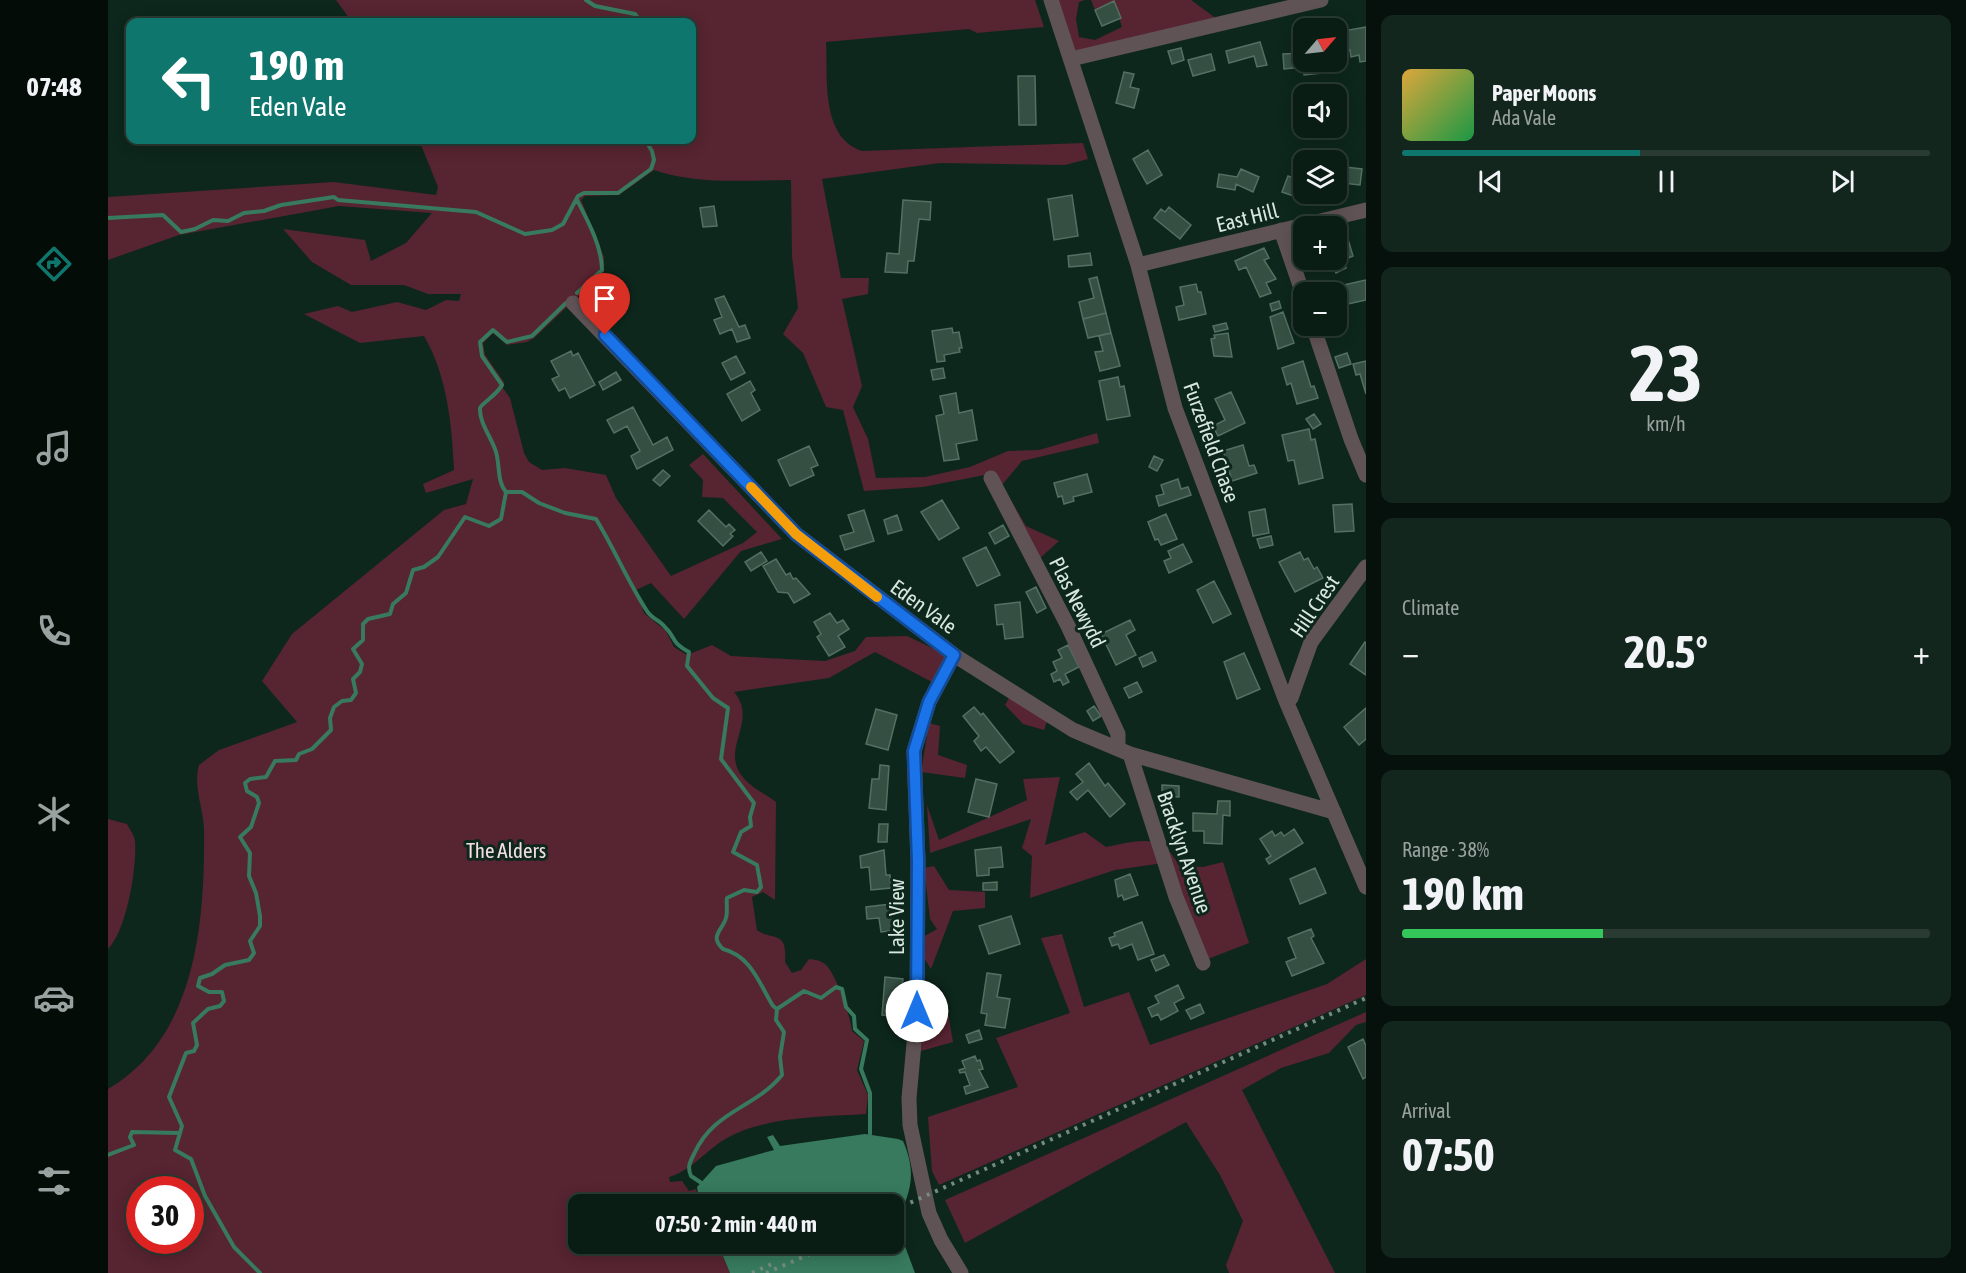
<!DOCTYPE html>
<meta charset="utf-8">
<style>
:root{--surface:#0a1d15;--page:#13261e;--text:#f1f3f6;--muted:#99a2a0;--line:#2a3b34;--accent:#0f766e}
body{margin:0;font-family:"Asap Condensed",sans-serif;background:var(--page);color:var(--text);height:100vh;display:flex;flex-direction:column;font-size:22px;white-space:nowrap}
*{box-sizing:border-box;margin:0}
p{font-size:20px;color:var(--muted)}
.icon{flex:none;width:33px;height:33px;fill:none;stroke:currentColor;stroke-width:2;stroke-linecap:round;stroke-linejoin:round}
.map{position:relative;flex:1;overflow:hidden}
.side{display:flex;flex-direction:column;gap:15px;padding:15px;background:#06100c;width:600px}
.side>*{flex:none}
.guide{position:absolute;left:18px;top:18px;width:570px;height:126px;border-radius:12px;box-shadow:0 3px 15px #0003,0 0 0 2px var(--line);background:#0f766e;color:#fff;overflow:hidden}
.needle{width:39px;rotate:62deg}
.controls{position:absolute;left:1185px;top:18px;display:grid;gap:12px}
.controls a{display:grid;place-items:center;width:54px;height:54px;border-radius:12px;background:var(--surface);box-shadow:0 3px 15px #0003,0 0 0 2px var(--line);font-size:30px}
.speed{position:absolute;left:18px;top:1176px;display:flex;gap:12px;font-size:30px;font-weight:700;text-align:center}
.speed>*{display:grid;place-content:center;width:78px;height:78px;border-radius:50%;background:var(--surface);box-shadow:0 3px 15px #0003,0 0 0 2px var(--line);line-height:1}
.speed .limit{border:9px solid #d22;background:#fff;color:#111}
.pin{position:absolute;display:grid;place-items:center;width:51px;height:51px;color:#fff;margin:-62px -26px;border-radius:50% 50% 50% 0;rotate:-45deg;box-shadow:0 0 6px #0007}
.pin .icon{rotate:45deg}
.me{position:absolute;width:66px;margin:-33px;rotate:0deg;stroke-linejoin:round;filter:drop-shadow(0 0 4px #0008)}
.turn{display:flex;align-items:center;gap:21px;height:126px;padding:0 24px;font-size:27px}
.turn .icon{width:78px;height:78px;stroke-width:2.5}
.turn b{display:block;font-size:42px;line-height:51px}
.big{font-size:45px;font-weight:700;line-height:1.1}
.side .tile{flex:1;display:flex;flex-direction:column;justify-content:center;gap:9px;min-width:0;padding:0 21px;border-radius:12px;background:var(--page)}
.side .dial{align-items:center;gap:0}
.dial b{font-size:78px;line-height:1}
.song{display:flex;align-items:center;gap:18px}
.cover{width:72px;height:72px;border-radius:9px;background:linear-gradient(135deg,hsl(40 70% 55%),hsl(140 70% 35%))}
.played{height:6px;border-radius:3px;background:linear-gradient(90deg,var(--accent) 45%,var(--line) 45%)}
.keys{display:flex;justify-content:space-around;direction:ltr}
.heat{display:flex;justify-content:space-between;align-items:center;font-size:33px;direction:ltr}
.charge{height:9px;border-radius:4px;background:linear-gradient(90deg,#34c759 38%,var(--line) 0)}
.trip{position:absolute;left:460px;top:1194px;width:336px;height:60px;border-radius:12px;background:var(--surface);box-shadow:0 3px 15px #0003,0 0 0 2px var(--line);font-weight:700;line-height:60px;text-align:center}
main{display:flex;flex:1;min-height:0}
.dock{display:flex;flex-direction:column;width:108px;justify-content:space-around;align-items:center;background:#040c08;color:var(--muted)}
.dock .icon{width:42px;height:42px}
.dock .active{color:var(--accent)}
.dock b{font-size:27px;color:var(--text)}
.map>svg:first-child{display:block}
.green{fill:#572431;fill-rule:evenodd}
.water{fill:#377a5d}
.lines{fill:none;stroke-linecap:round;stroke-linejoin:round}
.stream{stroke:#377a5d;stroke-width:4}
.building{fill:#355043;stroke:#547062;stroke-width:1.5}
.minor{stroke:#605355;stroke-width:15}
.rail{stroke:#758a80;stroke-width:4;stroke-dasharray:3 6;stroke-linecap:butt}
.route-casing{stroke:#114b97;stroke-width:15}
.route{stroke:#1a73e8;stroke-width:10}
.slow{stroke:#f59e0b;stroke-width:10}
.labels{text-anchor:middle;dominant-baseline:central;stroke-width:6;stroke-linejoin:round;paint-order:stroke}
.street-label{font-size:21px;fill:#d8e8df;stroke:#0d271c}
.park-label{font-size:21px;fill:#f3dfe2;stroke:#0d271c}
</style>
<main>
<nav class="dock">
<b>07:48</b>
<svg class="icon active" aria-label="directions" viewBox="0 0 24 24"><path d="M12 3l9 9-9 9-9-9zM9 14v-3h6M13 9l2 2-2 2"/></svg>
<svg class="icon" aria-label="music" viewBox="0 0 24 24"><path d="M9 18V5l10-2v13"/><circle cx="6" cy="18" r="3"/><circle cx="16" cy="16" r="3"/></svg>
<svg class="icon" aria-label="phone" viewBox="0 0 24 24"><path d="M5 4h4l2 5-3 2q2 4 5 5l2-3 5 2v4C11 20 4 13 5 4z"/></svg>
<svg class="icon" aria-label="climate" viewBox="0 0 24 24"><path d="M12 3v18M4 7l16 10M4 17L20 7"/></svg>
<svg class="icon" aria-label="car" viewBox="0 0 24 24"><path d="M5 17H2v-5l4-1 3-4h7l3 4 3 1v5h-3M9 17h6M6 11h13"/><circle cx="7" cy="17" r="2"/><circle cx="17" cy="17" r="2"/></svg>
<svg class="icon" aria-label="filters" viewBox="0 0 24 24"><path d="M4 7h16M4 17h16"/><circle cx="9" cy="7" r="2"/><circle cx="15" cy="17" r="2"/></svg>
</nav>
<div class="map">
<svg width="1258" height="1273" viewBox="0 0 1258 1273">
<rect width="100%" height="100%" fill="#0d271c"/>
<path class="green" d="M228,0H927L936,27L869,33L861,29L718,42C720,77 712,137 754,151L975,143L980,159L957,165L832,163L714,179L733,278H761L760,294L734,299L754,386L745,407L760,439L768,478L817,477L862,467L900,451L931,450L989,433L991,443L914,461L894,485L918,526L951,541L931,559L882,474L815,487L756,491L735,410L718,407L695,353L675,334L690,308L684,256L683,180C638,180 589,185 546,170L511,195L477,196L473,200L496,257V272L426,338L419,342L399,345L385,333L375,343L377,355L396,382L395,388L402,398L416,453L421,462L434,470L457,468L498,475L508,498L563,576L635,543L649,532L615,498L594,497L595,480L581,465L595,454L674,539L633,551L576,619L543,583L528,590L536,613L558,631L566,647L579,655L604,645L623,656L717,661L747,651L758,637L799,636L839,655L824,682L767,652L721,678L626,692C651,721 612,748 634,776C642,787 657,794 668,802L667,900L655,892L644,897L649,930C663,941 680,929 677,962L684,973L693,970L701,959C708,960 712,960 718,965C728,974 743,1018 744,1031L756,1041L749,1070L760,1095L758,1114C713,1117 653,1116 614,1141C596,1153 582,1171 561,1177L562,1182L574,1181L581,1191L588,1189L592,1204H471V1244H610L622,1273H0V1089C89,1037 97,921 96,828C95,807 85,786 91,765L111,750L189,722L154,681L184,634L336,510L358,504L365,479L318,493L315,484L346,470C344,425 339,375 316,336L252,343L196,314L230,306L244,312L289,302L318,310L338,300L351,301L353,294H320L296,285H243L204,262L175,229L257,240L263,261L298,243L324,213L231,206L71,235L0,260V197L226,182L328,195L330,187L311,140H584V22H244ZM32,1190H82V1240H32Z
M943,0H977L971,2L968,19L971,37L987,40L1014,27L1006,2L987,10L983,0H1083L1113,22L963,59Z
M902,696L940,719L936,730L915,724L897,705Z
M821,723L832,726L830,755L859,765L857,778L813,772Z
M952,777L937,845L977,832L998,847C1029,841 1054,831 1071,866L1095,867L1115,862L1141,943L1100,959L1062,862L1007,870L922,898L924,856L914,848L923,819L822,853L819,805L831,840L919,800L915,779Z
M0,819L19,824C22,830 26,834 27,841C29,867 19,930 0,949Z
M826,866L841,890L877,892V908L845,911L823,969L813,953V938L829,929L822,919L816,868Z
M954,934L976,1007L1021,992L1042,1045L1219,984L1258,959V995L831,1185L824,1171L820,1117L910,1087L888,1038L962,1013L933,938Z
M831,1001L840,1013L845,1042L813,1051L817,1005Z
M1258,1012V1022L1248,1025L1221,1053L1173,1068L1134,1090L1227,1273H1121L1118,1265L1135,1221L1112,1175L1078,1122L857,1243L837,1200Z"/>
<path class="water" d="M757,1134L790,1139L795,1141C809,1173 803,1193 788,1222L807,1273H622L610,1244H786V1204H592L589,1187L608,1166L666,1150L659,1137L665,1135L672,1146Z"/>
<g class="lines">
<path class="stream" d="M478,0L487,6L527,14L533,22
M0,218L55,215L73,232L87,229L105,220L120,221L136,213L156,211L173,205L226,197L230,200L368,212L417,234L444,230L455,224L470,196L476,193H510L543,169L546,160L544,151L537,140
M469,293L494,270C494,247 480,221 469,200
M398,492H414L431,503L457,513L488,519C507,550 520,582 539,611C543,618 551,620 556,626C569,638 561,641 581,652L579,666L605,698L620,708L613,759L646,803L642,817L643,826L633,832L625,852L649,865L653,887L649,892L636,890L619,898C618,905 620,912 618,918C614,931 601,936 615,949C643,956 651,983 665,1006L669,1009
M398,492C389,482 392,465 388,452C384,438 371,423 372,408C373,404 389,395 394,385L374,356L372,342L385,330L399,342L424,336L458,303
M669,1009L696,991L713,998L728,987L734,989L738,1007L746,1016L747,1029L759,1040L753,1069L762,1093V1134
M0,1155L26,1145L22,1137L24,1132L72,1133
M592,1182L583,1176C579,1167 582,1162 586,1154C606,1110 646,1109 674,1075L672,1057L676,1032L668,1020L669,1009
M152,1273L126,1247L97,1196L83,1159L67,1150L74,1126L61,1097L78,1053L86,1051L89,1045L85,1023L100,1009L112,1006L116,1001L114,992H101L90,986L92,978L104,974L117,965L141,960L146,953L142,941L152,926V916L148,893L141,876L142,853L132,837L143,827L151,803L149,797L139,791L137,783L142,779L158,777L167,761L188,760L191,754L204,749L223,730L222,718L226,707L234,701L243,700L248,693L245,679L252,672L254,664L245,649L255,640V624L260,619L282,614L285,604L298,593L305,570L316,567L330,557L357,517L381,526L393,519L398,492"/>
</g>
<path class="building" d="M1006,1L1013,18L994,26L987,10Z
M1228,20L1230,32L1258,27V61L1252,62L1251,55L1243,57L1242,50L1231,52L1228,28H1215L1214,22Z
M1152,42L1159,65L1149,67L1146,56L1121,63L1118,51Z
M1073,48L1076,60L1064,64L1060,51Z
M1196,53V62H1214V73L1196,75V67L1176,69L1175,54Z
M1103,54L1107,70L1085,76L1080,60Z
M1016,72L1026,74L1022,87L1031,89L1026,108L1008,103Z
M910,76H927L928,125H911Z
M1040,150L1054,175L1039,184L1025,159Z
M1237,167L1254,169L1252,185L1235,183Z
M1133,169L1151,177L1145,192L1128,184L1127,190L1109,187L1111,174L1129,177Z
M1180,176L1196,181V194H1199L1197,200L1174,192Z
M964,195L970,236L946,240L940,199Z
M795,200L823,202L822,220L811,219L806,261H800L799,273L777,272L779,253L791,254Z
M606,206L609,226L595,227L592,208Z
M1061,207L1083,225L1072,239L1046,218L1053,209L1057,212Z
M1239,236L1245,256L1235,260L1238,268L1228,273L1222,260H1228V240Z
M1156,248L1161,258L1156,260L1168,279L1158,283L1163,293L1152,297L1138,267L1131,270L1127,261Z
M982,253L984,265L961,267L960,256Z
M989,277L998,313L975,319L971,302L986,298L981,279Z
M1258,280V300L1235,305L1231,286Z
M1088,284L1090,292H1093L1098,314L1071,320L1068,307L1076,305L1072,287Z
M616,296L631,327L637,325L642,338L629,342L624,329L612,334L606,320L614,317L607,299Z
M1171,301L1173,308L1164,311L1162,304Z
M1175,312L1186,343L1170,349L1162,317Z
M998,313L1003,333L980,338L975,319Z
M1118,323L1120,329L1107,332L1105,326Z
M844,328L845,333L851,332L854,348H851L852,352L836,355L837,361L829,362L824,331Z
M1003,333L1012,366L992,371L987,352L995,351L991,336Z
M1120,333L1124,357L1106,356L1103,339L1107,338L1106,335Z
M463,351L465,356L470,353L487,385L462,398L457,388L451,391L444,379L451,376L443,361Z
M1239,353L1243,364L1231,368L1227,357Z
M628,356L637,373L623,380L614,363Z
M1195,361L1203,387L1206,386L1210,398L1189,404L1183,383L1179,385L1174,368Z
M1258,361V394L1252,374L1248,375L1245,364Z
M835,368L837,378L825,380L823,370Z
M508,372L513,380L495,390L491,382Z
M1010,377L1012,387L1016,386L1022,416L999,420L991,381Z
M642,381L647,390L643,393L652,410L634,421L619,394Z
M1123,392L1137,423L1110,436L1105,426L1117,420L1107,399Z
M848,393L851,413L864,410L869,440L848,444L851,459L836,461L828,416L836,414L832,396Z
M525,407L545,445L559,437L565,450L529,469L523,456L532,451L519,426L506,433L499,420Z
M1206,414L1213,424L1205,429L1198,419Z
M1201,429L1203,440L1207,439L1215,478L1191,484L1186,460L1180,461L1174,435Z
M1135,445L1141,466L1146,465L1149,473L1124,481L1115,451Z
M701,446L710,465L703,468L706,475L682,486L670,460Z
M1046,456L1055,460L1049,471L1041,467Z
M555,470L562,476L552,486L545,480Z
M979,474L984,492L965,497L966,501L956,504L954,496L950,497L946,483Z
M1070,479L1073,489L1080,487L1083,495L1051,506L1048,496L1056,494L1053,485Z
M834,500L851,528L831,540L813,512Z
M1244,504L1246,531L1227,532L1225,505Z
M1157,509L1161,533L1145,536L1141,512Z
M601,510L618,527L621,524L627,530L622,534L625,536L615,546L590,521Z
M756,510L766,541L737,550L732,536L746,532L740,515Z
M1058,514L1069,539L1053,545L1050,539L1047,540L1040,522Z
M789,515L794,530L780,534L776,520Z
M895,525L901,536L887,544L881,533Z
M1163,536L1165,545L1152,548L1149,539Z
M1075,544L1084,562L1061,573L1056,561L1063,558L1060,551Z
M878,547L892,575L869,586L855,558Z
M653,552L659,561L643,571L637,562Z
M1192,552L1196,560L1200,558L1206,569L1209,567L1215,578L1187,592L1171,562Z
M668,559L678,575L682,573L685,579L688,578L702,594L686,603L680,593L670,592L655,566Z
M1106,581L1123,614L1105,623L1089,590Z
M928,587L938,608L929,613L918,592Z
M912,602L915,637L897,639L895,624L889,625L887,605Z
M722,613L729,623L735,620L741,629L730,636L737,647L721,656L709,637L713,634L706,622Z
M1022,620L1027,630L1018,635L1028,655L1008,665L993,634Z
M1257,642L1258,643V675L1242,664Z
M960,645L971,667L957,674L961,682L955,685L952,679L946,682L943,674L949,671L945,662L954,658L950,650Z
M1044,652L1048,661L1035,667L1031,658Z
M1136,653L1152,689L1129,699L1116,662Z
M1029,682L1034,692L1021,698L1016,688Z
M986,706L993,716L985,721L979,711Z
M866,707L873,715L875,713L906,752L892,763L878,747L873,751L866,741L871,736L855,716Z
M1258,708V739L1251,745L1236,727Z
M768,709L789,715L780,750L758,744Z
M981,763L997,786L1000,783L1017,804L1002,817L980,790L969,800L962,792L975,782L968,774Z
M772,765L781,766L778,810L761,808L764,779H771Z
M868,779L889,784L881,817L860,812Z
M1054,785L1071,786V797L1054,796Z
M1110,801H1122V816L1115,815L1114,844L1096,843V831H1085V813L1109,814Z
M771,824H780L779,842H770Z
M1186,829L1195,843L1161,864L1158,859L1163,856L1152,839L1164,831L1167,836L1173,832L1176,836Z
M893,847L895,867L881,868V875L869,876L867,850Z
M776,850L778,875H782L783,888L763,890L761,867L753,868L752,856Z
M1207,868L1218,893L1192,904L1182,879Z
M1022,874L1030,895L1016,900L1014,895L1010,897L1007,880Z
M889,882V890H875V883Z
M782,904L783,909L788,908L790,930L773,932L771,918L759,919L758,907Z
M903,916L912,944L881,954L871,926Z
M1034,922L1046,954L1030,960L1024,944L1012,949L1010,944L1004,946L1001,938L1007,936L1006,933Z
M1203,929L1206,936L1203,938L1216,963L1184,976L1178,962L1188,958L1180,938Z
M1056,955L1061,965L1048,971L1043,960Z
M879,973L893,975L889,997L902,999L897,1028L877,1025L879,1014L873,1013Z
M777,977L795,979L791,1016L774,1015Z
M1070,985L1076,998L1066,1003L1070,1011L1053,1020L1050,1014L1044,1017L1040,1008L1051,1003L1047,996Z
M1092,1004L1096,1013L1083,1019L1078,1010Z
M871,1030L874,1039L861,1043L858,1035Z
M1255,1039L1258,1046V1077L1255,1079L1240,1047Z
M867,1056L869,1061L872,1060L875,1069L871,1070L880,1087L858,1094L856,1087L862,1085L857,1072L852,1073L851,1070L857,1068L854,1061Z"/>
<g class="lines">
<path class="minor" d="M943,0L1030,265L1067,408L1178,701L1258,887
M963,59L1213,0
M1173,230L1196,297
M1030,265L1258,210
M465,303L688,534L846,655L965,730L1022,754L1226,812
M1205,326L1243,439L1258,475
M883,478L960,626L1010,734V749
M846,655L821,702L806,751L810,861L809,1011L801,1098L802,1125L821,1213L833,1240L853,1273
M1178,701L1183,698L1203,642L1258,567
M1022,754L1068,897L1095,963"/>
<path class="rail" d="M786,1210L1258,998
M644,1273L666,1263
M658,1273L725,1244"/>
</g>
<g class="lines">
<g class="route-casing">
<path id="route" d="M497,335L688,534L846,655L821,702L806,751L810,861L809,1011"/>
</g>
<use href="#route" class="route"/>
<path class="slow" d="M643,487L688,534L769,597"/>
</g>
<g class="labels">
<g class="street-label">
<text transform="translate(1139 217) rotate(-14)">East Hill</text>
<text transform="translate(1104 442) rotate(70)">Furzefield Chase</text>
<text transform="translate(970 602) rotate(63)">Plas Newydd</text>
<text transform="translate(816 606) rotate(36)">Eden Vale</text>
<text transform="translate(1206 606) rotate(-56)">Hill Crest</text>
<text transform="translate(1077 852) rotate(71)">Bracklyn Avenue</text>
<text transform="translate(788 917) rotate(-90)">Lake View</text>
</g>
<g class="park-label">
<text x="398" y="850">The Alders</text>
</g>
</g>
</svg>
<div class="controls">
<a><svg class="needle" viewBox="-14 -14 28 28"><path d="M0-13l5 13h-10z" fill="#e53935"/><path d="M0 13l5-13h-10z" fill="#99a2a0"/></svg></a>
<a><svg class="icon" aria-label="sound" viewBox="0 0 24 24"><path d="M4 9h4l5-4v14l-5-4H4zM17 9q2 3 0 6"/></svg></a>
<a><svg class="icon" aria-label="layers" viewBox="0 0 24 24"><path d="M12 4l9 5-9 5-9-5zM3 14l9 5 9-5"/></svg></a>
<a>+</a>
<a>−</a>
</div>
<div class="speed"><div class="limit">30</div></div>
<div class="pin" style="left:497px;top:335px;background:#d93025"><svg class="icon" aria-label="arrive" viewBox="0 0 24 24"><path d="M6 21V4h12l-3 4 3 4H6"/></svg></div>
<svg class="me" style="left:809px;top:1011px" viewBox="-20 -20 40 40"><circle r="19" fill="#fff"/><path d="M0-13L10 11 0 6-10 11z" fill="#1a73e8"/></svg>
<div class="trip">07:50 · 2 min · 440 m</div>
<div class="guide">
<div class="turn"><svg class="icon" aria-label="left" viewBox="0 0 24 24"><path d="M17 20v-9H6M10 6l-5 5 5 5"/></svg><div><b>190 m</b>Eden Vale</div></div>
</div>
</div>
<section class="side">
<div class="tile">
<div class="song"><i class="cover"></i><div><b>Paper Moons</b><p>Ada Vale</p></div></div>
<div class="played"></div>
<div class="keys"><svg class="icon" aria-label="previous" viewBox="0 0 24 24"><path d="M18 5L8 12l10 7zM5 5v14"/></svg><svg class="icon" aria-label="pause" viewBox="0 0 24 24"><path d="M8 5v14M16 5v14"/></svg><svg class="icon" aria-label="next" viewBox="0 0 24 24"><path d="M6 5l10 7-10 7zM19 5v14"/></svg></div>
</div>
<div class="tile dial"><b>23</b><p>km/h</p></div>
<div class="tile"><p>Climate</p>
<div class="heat"><a>−</a><b class="big">20.5°</b><a>+</a></div>
</div>
<div class="tile"><p>Range · 38%</p><b class="big">190 km</b><div class="charge"></div></div>
<div class="tile"><p>Arrival</p><b class="big">07:50</b></div>
</section>
</main>
